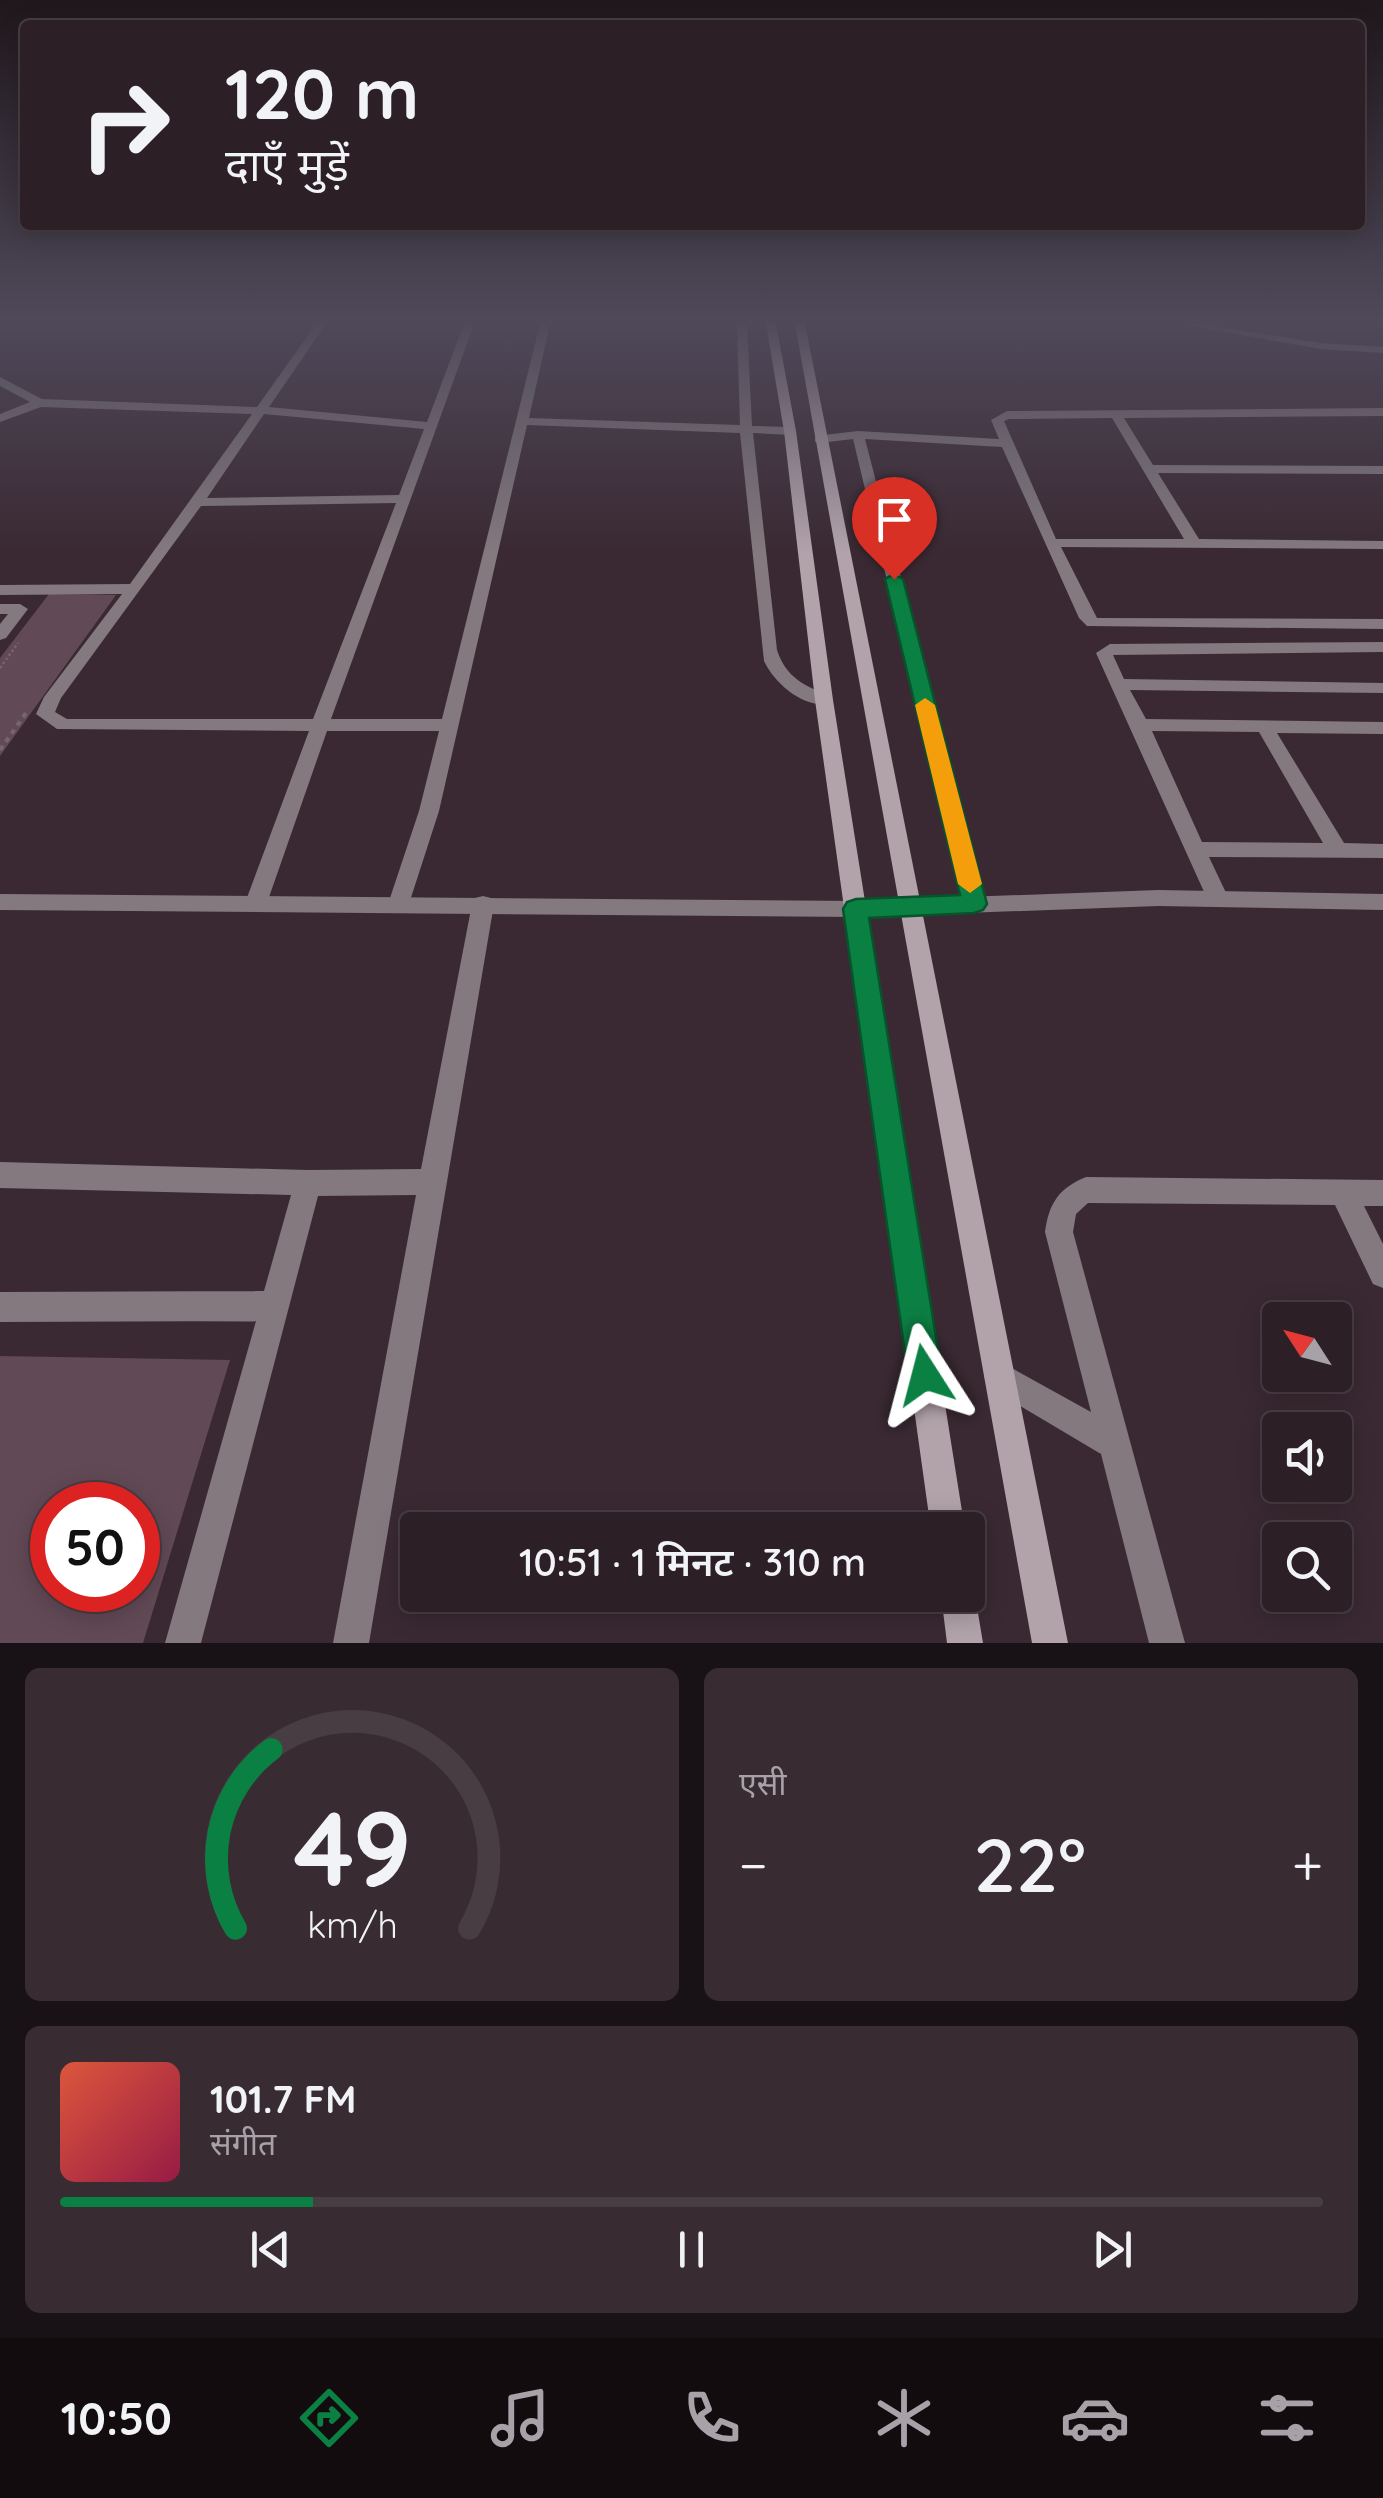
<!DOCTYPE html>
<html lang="hi">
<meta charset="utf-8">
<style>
:root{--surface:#2c1f26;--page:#382c32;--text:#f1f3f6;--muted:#a6a2a7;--line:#483d43;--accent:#0b8043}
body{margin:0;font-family:Quicksand,"Noto Sans Devanagari",sans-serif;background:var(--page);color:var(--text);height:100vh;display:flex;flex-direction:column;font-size:38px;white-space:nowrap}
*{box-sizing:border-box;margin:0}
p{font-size:32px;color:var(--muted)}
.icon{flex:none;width:55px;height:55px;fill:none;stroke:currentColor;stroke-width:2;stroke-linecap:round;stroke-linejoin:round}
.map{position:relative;height:1643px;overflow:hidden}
.drawer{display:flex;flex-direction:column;gap:25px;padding:25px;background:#181115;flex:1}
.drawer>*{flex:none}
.top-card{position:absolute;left:20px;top:20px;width:1345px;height:210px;border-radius:10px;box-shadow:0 5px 25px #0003,0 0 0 2px var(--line);background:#2c1f26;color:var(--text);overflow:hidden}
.needle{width:65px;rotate:306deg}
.controls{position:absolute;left:1262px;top:1302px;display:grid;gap:20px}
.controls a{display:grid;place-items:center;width:90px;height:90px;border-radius:10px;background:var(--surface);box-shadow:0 5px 25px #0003,0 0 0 2px var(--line);font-size:50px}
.speed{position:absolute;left:30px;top:1482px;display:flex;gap:20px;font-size:50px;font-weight:700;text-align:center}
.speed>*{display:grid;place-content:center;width:130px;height:130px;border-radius:50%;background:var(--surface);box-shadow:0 5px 25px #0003,0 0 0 2px var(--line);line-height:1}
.speed .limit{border:15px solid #d22;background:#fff;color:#111}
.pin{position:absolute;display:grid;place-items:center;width:85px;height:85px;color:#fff;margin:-102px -42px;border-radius:50% 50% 50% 0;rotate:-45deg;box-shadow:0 0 10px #0007}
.pin .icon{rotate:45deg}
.me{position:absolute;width:110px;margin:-55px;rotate:351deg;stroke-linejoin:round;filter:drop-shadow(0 0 8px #0008)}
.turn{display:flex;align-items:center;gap:35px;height:210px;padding:0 40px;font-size:45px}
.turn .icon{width:130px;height:130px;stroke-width:2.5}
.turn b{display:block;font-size:70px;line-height:85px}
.big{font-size:75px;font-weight:600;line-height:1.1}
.drawer .tile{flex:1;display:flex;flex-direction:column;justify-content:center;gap:15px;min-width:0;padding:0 35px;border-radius:15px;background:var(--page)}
.drawer .dial{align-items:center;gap:0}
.dial svg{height:260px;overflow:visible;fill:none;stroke:var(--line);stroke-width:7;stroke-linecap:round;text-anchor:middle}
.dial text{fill:var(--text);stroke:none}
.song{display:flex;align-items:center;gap:30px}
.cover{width:120px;height:120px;border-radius:15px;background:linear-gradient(135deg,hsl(10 70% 55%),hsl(340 70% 35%))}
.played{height:10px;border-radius:5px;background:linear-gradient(90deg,var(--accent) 20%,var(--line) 20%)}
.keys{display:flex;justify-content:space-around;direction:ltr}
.heat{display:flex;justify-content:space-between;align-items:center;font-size:55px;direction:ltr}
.drawer .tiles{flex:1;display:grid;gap:25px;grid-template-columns:1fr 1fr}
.tile:last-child{grid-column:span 2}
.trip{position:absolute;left:400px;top:1512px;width:585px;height:100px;border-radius:10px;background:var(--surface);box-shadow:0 5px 25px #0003,0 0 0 2px var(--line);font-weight:600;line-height:100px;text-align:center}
.menu{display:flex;height:160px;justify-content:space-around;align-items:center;background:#120c0f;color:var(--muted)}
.menu .icon{width:70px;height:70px}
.menu .selected{color:var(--accent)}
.menu b{font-size:45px;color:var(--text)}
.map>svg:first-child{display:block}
.green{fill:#624956;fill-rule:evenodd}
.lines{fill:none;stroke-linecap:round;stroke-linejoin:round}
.path-far1{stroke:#75666e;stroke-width:2.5;stroke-dasharray:2.5 2.5;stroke-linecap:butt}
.path{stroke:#75666e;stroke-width:4;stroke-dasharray:5 5;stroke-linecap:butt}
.minor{fill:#83797e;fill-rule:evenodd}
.tertiary{fill:#83797e;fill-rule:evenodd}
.secondary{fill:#b2a3ab;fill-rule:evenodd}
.route{fill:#0b8043;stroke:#07532c;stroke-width:2.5}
.slow{fill:#f59e0b}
</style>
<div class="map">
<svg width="1383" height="1643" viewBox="0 0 1383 1643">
<rect width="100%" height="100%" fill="#3a2932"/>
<path class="green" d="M49,594L116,595L0,756V658Z
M0,1356L230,1360L143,1643H0ZM52,1505H138V1590H52Z"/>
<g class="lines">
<path class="path-far1" d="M0,668L18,643"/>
<path class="path" d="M0,750L26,713"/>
<path class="minor" d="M316,324H326L269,407L427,422L464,324H474L331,719H442L540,324H550L529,418L740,425L737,324H747L752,426L790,427L796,431L790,435L753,433L777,650C786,678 805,686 830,696L833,700L830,704C803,708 775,684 764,661L740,433L527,425L439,811L407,910H391L388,904L419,811L439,731H327L267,903L264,909H248L245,903L309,731L57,729L36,714L44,697L122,594L0,595V585L130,584L252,414L41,407L0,422V414L30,402L0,386V377L42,399L257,407ZM264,414L424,429L399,495L207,498ZM396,503L313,719H67L55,712L61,698L201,506Z
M1179,324H1202L1321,343L1383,347V353L1321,349Z
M1383,408V416L1124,418L1153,465L1383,466V474L1158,473L1199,539L1383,541V549L1061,547L1097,618L1383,619V629L1087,626L1079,618L1002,447L865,439L985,903L982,909H966L853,439L820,443L815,442V436L858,431L999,439L991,420L1007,411ZM1112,418L1184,539H1056L1004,421L1009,419Z
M0,604H20L28,609L6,638L0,640V624L8,614H0Z
M1383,642V652L1113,655L1124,679L1383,683V693L1130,690L1146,719L1383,722V734L1277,733L1344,843L1383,844V858L1209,857L1229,899L1226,905H1210L1096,653L1110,644ZM1152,731L1259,732L1323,843L1202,842Z
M483,896L491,898L494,904L369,1643H333L416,1195L318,1196L201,1643H165L256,1321L0,1322V1292L264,1291L291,1195L0,1188V1162L308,1170L421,1169L472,904L475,898Z
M1086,1177L1383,1180V1206H1364L1383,1244V1288L1373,1284L1335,1205L1088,1203L1076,1214L1073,1232L1185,1643H1149L1101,1454L988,1387L984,1376L988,1365L999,1361L1091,1412L1045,1232C1049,1203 1059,1188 1086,1177Z"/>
<path class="tertiary" d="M1158,890L1383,894V910L1158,906L856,917L0,910V894L856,901Z"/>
<path class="secondary" d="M766,324H776L796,431L833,700L965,1530H931L815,700L784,431Z
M795,324H805L1068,1643H1032Z
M968,1582L975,1595L983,1643H947L941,1595H968Z"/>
</g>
<linearGradient id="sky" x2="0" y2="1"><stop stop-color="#20171c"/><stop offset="0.58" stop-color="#4f495a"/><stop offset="1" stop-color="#4f495a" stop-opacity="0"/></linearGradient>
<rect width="1383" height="554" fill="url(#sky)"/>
<path class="route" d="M894,574L903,579L987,904L983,910L974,913L869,918L942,1375L937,1387L925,1392L913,1387L908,1375L843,909L847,902L856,899L960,895L885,579Z"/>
<path class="slow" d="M925,698L935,705L982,884L970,893L958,884L915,705Z"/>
</svg>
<div class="controls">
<a><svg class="needle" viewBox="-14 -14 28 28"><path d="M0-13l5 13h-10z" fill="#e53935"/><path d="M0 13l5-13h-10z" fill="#a6a2a7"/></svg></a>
<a><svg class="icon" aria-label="sound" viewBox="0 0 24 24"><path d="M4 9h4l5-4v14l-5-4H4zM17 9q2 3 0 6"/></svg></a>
<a><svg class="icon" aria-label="search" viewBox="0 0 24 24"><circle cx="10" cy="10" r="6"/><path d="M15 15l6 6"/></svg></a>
</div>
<div class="speed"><div class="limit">50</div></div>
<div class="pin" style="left:894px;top:579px;background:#d93025"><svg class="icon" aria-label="arrive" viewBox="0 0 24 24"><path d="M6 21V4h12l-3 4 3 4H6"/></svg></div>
<svg class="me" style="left:925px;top:1375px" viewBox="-20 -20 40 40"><path d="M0-17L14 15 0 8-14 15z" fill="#0b8043" stroke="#fff" stroke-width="4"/></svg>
<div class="trip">10:51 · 1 मिनट · 310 m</div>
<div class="top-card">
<div class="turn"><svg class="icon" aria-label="right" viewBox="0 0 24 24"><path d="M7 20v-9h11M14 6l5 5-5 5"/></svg><div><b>120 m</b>दाएँ मुड़ें</div></div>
</div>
</div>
<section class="drawer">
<div class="tiles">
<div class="tile dial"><svg viewBox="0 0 100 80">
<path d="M14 69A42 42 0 1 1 86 69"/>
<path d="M14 69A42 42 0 0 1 25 14" stroke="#0b8043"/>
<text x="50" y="56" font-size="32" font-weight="700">49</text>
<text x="50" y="72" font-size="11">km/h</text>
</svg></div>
<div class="tile"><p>एसी</p>
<div class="heat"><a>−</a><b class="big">22°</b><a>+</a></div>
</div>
<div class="tile">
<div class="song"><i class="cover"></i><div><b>101.7 FM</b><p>संगीत</p></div></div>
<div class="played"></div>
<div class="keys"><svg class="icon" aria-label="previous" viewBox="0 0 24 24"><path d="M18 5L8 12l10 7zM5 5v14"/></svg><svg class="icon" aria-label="pause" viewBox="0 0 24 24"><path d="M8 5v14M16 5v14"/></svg><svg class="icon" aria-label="next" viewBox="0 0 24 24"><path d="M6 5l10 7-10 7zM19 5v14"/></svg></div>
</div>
</div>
</section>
<nav class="menu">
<b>10:50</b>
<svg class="icon selected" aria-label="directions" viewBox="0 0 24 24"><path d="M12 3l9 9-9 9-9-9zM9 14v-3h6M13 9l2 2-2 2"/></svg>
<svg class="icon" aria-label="music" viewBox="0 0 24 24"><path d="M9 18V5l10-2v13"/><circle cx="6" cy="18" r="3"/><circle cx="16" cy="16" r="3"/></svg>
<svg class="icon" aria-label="phone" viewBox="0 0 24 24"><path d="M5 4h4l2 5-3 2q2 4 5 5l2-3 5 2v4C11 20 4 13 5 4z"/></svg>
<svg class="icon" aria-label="climate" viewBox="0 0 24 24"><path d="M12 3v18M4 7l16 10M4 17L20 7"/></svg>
<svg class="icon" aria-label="car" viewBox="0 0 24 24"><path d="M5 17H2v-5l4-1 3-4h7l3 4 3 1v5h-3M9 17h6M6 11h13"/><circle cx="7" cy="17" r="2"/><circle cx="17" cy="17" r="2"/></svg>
<svg class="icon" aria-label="filters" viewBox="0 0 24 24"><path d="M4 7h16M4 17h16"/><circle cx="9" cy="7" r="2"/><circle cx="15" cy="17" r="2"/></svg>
</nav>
